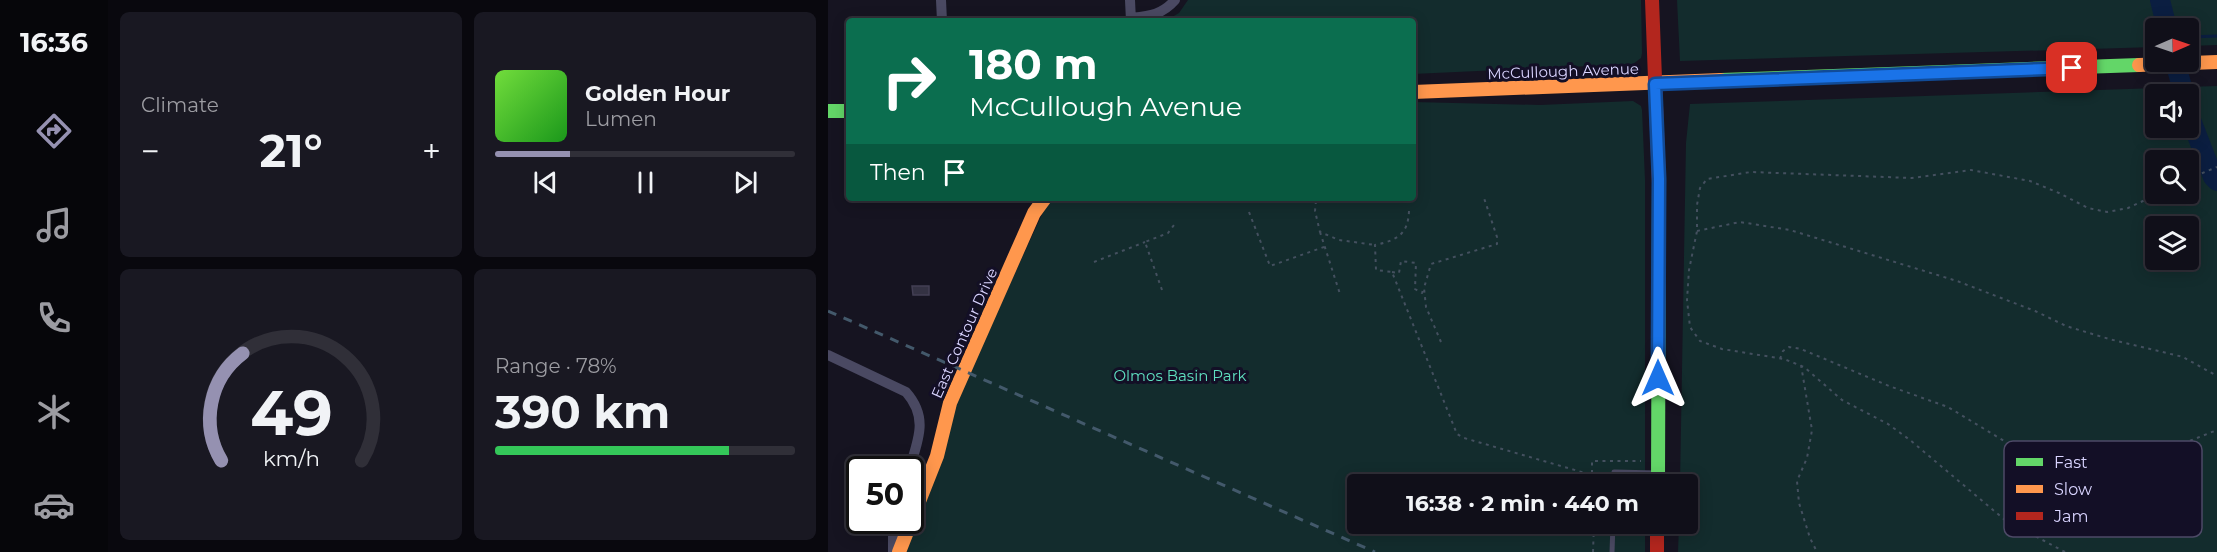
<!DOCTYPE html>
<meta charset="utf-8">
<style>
:root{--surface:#100f19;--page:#191822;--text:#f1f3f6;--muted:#9c9ca2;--line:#302f38;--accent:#9591b1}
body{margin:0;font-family:Montserrat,sans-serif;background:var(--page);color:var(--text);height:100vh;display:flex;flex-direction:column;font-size:22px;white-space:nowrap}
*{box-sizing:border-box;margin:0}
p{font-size:20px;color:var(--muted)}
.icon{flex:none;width:33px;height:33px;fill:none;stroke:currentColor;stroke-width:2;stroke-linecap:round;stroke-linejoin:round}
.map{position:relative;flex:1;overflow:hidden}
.sheet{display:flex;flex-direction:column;gap:12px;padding:12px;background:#09080e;width:720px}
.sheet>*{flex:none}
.hud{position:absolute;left:18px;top:18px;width:570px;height:183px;border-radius:6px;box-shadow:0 3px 15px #0003,0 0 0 2px var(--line);background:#0b6e4f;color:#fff;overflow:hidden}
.needle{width:39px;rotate:88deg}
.fabs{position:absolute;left:1317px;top:18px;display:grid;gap:12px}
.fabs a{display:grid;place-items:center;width:54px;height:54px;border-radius:6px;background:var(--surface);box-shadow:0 3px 15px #0003,0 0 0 2px var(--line);font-size:30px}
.speed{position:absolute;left:18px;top:456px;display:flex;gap:12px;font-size:30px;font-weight:700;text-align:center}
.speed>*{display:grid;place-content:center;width:78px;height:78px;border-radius:50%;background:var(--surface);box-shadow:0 3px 15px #0003,0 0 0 2px var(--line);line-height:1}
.speed .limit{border:3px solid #111;border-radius:9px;background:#fff;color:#111}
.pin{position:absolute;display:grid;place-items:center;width:51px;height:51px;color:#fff;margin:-26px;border-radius:12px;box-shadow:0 3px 9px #0006}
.me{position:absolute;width:66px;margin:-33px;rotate:0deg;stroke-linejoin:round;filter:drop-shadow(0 0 4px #0008)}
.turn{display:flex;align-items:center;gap:21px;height:126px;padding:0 24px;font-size:27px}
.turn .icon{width:78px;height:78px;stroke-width:2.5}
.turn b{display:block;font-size:42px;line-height:51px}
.then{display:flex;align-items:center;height:57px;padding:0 24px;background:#0003;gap:12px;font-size:22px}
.big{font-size:45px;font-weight:700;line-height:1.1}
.sheet .card{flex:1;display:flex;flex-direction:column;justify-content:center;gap:9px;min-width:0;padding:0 21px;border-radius:9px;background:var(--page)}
.sheet .dial{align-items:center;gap:0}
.dial svg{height:156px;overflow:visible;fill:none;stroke:var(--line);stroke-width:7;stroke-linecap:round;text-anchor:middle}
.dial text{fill:var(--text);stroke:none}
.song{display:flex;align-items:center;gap:18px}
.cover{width:72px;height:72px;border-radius:9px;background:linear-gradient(135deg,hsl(100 70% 55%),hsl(120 70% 35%))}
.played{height:6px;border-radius:3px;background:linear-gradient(90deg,var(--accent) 25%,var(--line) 25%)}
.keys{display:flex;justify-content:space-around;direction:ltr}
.heat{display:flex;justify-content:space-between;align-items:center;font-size:33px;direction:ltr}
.charge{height:9px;border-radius:4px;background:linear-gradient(90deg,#34c759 78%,var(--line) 0)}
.sheet .tiles{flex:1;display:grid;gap:12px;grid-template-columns:repeat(2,1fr)}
.trip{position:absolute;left:519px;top:474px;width:351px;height:60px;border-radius:6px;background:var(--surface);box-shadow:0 3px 15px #0003,0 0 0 2px var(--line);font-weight:700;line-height:60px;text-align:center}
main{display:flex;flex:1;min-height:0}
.menu{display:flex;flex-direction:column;width:108px;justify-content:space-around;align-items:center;background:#06060a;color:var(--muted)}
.menu .icon{width:42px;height:42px}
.menu .current{color:var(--accent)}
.menu b{font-size:27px;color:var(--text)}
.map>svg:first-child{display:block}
.green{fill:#132c2d;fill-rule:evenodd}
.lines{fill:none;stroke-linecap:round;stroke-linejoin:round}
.stream{stroke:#0b1e41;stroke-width:3}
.river{stroke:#0b1e41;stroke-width:20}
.building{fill:#343243;stroke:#433f54;stroke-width:1.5}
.path{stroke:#44505f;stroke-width:2;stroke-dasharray:3 4.5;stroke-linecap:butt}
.lane{stroke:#4a4962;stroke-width:5}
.street{stroke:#4a4962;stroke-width:10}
.fast{stroke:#63d668;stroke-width:14}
.slow{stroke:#ff974d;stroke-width:14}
.jam{stroke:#b3261e;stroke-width:14}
.rail{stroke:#43596b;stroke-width:3;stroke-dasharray:9 8;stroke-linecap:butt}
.route-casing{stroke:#114b97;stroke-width:15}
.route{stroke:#1a73e8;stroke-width:10}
.labels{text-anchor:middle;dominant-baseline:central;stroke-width:6;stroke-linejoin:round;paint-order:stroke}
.street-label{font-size:15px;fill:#d9d4ff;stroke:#130f26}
.park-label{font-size:15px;fill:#5fe0c0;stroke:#130f26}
.key{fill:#130f26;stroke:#4e4a67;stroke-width:1.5}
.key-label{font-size:16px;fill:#d9d4ff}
</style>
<main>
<nav class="menu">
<b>16:36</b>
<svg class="icon current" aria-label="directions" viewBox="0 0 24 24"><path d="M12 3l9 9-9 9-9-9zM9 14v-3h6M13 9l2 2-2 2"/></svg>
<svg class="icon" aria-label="music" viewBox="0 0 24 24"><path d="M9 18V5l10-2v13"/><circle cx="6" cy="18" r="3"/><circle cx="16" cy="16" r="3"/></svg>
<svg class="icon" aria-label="phone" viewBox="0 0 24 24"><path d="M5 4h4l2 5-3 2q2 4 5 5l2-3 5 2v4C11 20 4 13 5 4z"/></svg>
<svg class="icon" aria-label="climate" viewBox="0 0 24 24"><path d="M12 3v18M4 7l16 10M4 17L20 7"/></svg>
<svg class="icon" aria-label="car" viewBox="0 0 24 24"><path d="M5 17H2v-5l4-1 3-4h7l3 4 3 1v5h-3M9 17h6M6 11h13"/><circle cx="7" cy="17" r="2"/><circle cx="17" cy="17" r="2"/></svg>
</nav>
<section class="sheet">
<div class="tiles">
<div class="card"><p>Climate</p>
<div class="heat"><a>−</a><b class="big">21°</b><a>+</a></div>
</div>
<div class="card">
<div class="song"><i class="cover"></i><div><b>Golden Hour</b><p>Lumen</p></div></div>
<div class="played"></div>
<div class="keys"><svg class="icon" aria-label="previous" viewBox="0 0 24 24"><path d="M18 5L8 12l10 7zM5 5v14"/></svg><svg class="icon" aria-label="pause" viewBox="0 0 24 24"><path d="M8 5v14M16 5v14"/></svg><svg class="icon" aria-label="next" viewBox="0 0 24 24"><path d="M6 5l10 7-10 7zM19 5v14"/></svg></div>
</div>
<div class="card dial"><svg viewBox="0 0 100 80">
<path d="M14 69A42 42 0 1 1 86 69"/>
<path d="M14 69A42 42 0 0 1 25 14" stroke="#9591b1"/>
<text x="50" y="56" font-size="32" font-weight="700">49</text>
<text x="50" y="72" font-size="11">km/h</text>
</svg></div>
<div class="card"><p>Range · 78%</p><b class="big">390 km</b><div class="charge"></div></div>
</div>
</section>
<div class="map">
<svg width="1389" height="552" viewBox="0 0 1389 552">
<rect width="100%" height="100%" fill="#161421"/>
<path class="green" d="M360,0H813L814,53L813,58L805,64L585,74V21H337L351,13Z
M849,0H1389V45L1361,46L1360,28H1328L1327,47L852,61Z
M1389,86V552H850L851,524H860V484H852L858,143L862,104ZM1360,94V128H1328V94ZM1360,160V194H1328V160ZM1360,226V260H1328V226Z
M805,101L813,106L814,110L817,180V484H530V524H817V552H78L125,407L217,208L224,198H585V102L712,105Z"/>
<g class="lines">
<path class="stream" d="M1360,37L1389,36"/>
<path class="river" d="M1332,0L1339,28
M1347,62L1356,94
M1360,112L1385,177L1389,181"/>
</g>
<path class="building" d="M84,286H101V295H85Z"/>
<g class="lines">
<path class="path" d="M1360,179L1389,167
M488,201L487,211L492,232L511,240L547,245
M581,211C580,235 569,240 547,245L548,270L564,272L629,434L636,438L764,475V461H813
M421,212L442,266L496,247
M869,231L912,222L962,230L1129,281L1207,311L1238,326L1281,339L1355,357L1389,376
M492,232L512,294
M266,262L317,242
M564,272L571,273L573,261L588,263L587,289L594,293L595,290
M334,290L317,242L340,233L346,225
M613,342L598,307L596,288L603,264L669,244V237L655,195
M952,359L955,351L961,347L973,349L1061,386L1120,407L1191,450L1251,459L1291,451L1354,444L1389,430
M973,365L984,430L979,458L969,481L971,503L982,538L989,552
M764,475L766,484
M765,552L766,524
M1237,552L1177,520L1082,440L1060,424L1014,400L976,367L956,359L894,349L872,341L862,327L859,300L861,270L869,231V205L872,188L879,179L923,172L1084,178L1143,170L1202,181L1231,193L1260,208L1279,212L1300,208L1330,194"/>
<path class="lane" d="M785,484L786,472L828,473
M784,552L785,524"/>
<path class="street" d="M113,0L114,21
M302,0L303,21
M303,18C321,16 334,15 347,0
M0,355L78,392C101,418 90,440 81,470
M65,552V520"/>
<path class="fast" d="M893,80L1311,65
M0,111H21
M830,484L831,184"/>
<path class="slow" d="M1311,65L1389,62
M585,92L893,80
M71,552L109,456L122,403L206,213L217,198"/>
<path class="jam" d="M824,0L831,184
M829,524V552"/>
<path class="rail" d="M0,311L547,552"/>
</g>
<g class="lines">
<g class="route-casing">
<path id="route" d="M830,378L831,179L827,84L1244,68"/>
</g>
<use href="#route" class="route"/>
</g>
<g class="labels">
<g class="street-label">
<text transform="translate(735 71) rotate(-2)">McCullough Avenue</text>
<text transform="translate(136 333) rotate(-66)">East Contour Drive</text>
</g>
<g class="park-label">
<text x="352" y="375">Olmos Basin Park</text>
</g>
</g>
<rect x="1176" y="441" width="198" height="96" rx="9" class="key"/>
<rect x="1188" y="458" width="27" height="8" fill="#63d668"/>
<rect x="1188" y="485" width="27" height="8" fill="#ff974d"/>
<rect x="1188" y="512" width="27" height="8" fill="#b3261e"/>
<g class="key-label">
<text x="1226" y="468">Fast</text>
<text x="1226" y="495">Slow</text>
<text x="1226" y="522">Jam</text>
</g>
</svg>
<div class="fabs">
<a><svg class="needle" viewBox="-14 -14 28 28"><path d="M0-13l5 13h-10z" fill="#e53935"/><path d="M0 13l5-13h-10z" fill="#9c9ca2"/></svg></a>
<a><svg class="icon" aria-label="sound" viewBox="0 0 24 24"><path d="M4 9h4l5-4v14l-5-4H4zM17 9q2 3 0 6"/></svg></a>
<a><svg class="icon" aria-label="search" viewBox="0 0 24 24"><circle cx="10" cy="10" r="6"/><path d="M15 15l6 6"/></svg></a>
<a><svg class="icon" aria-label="layers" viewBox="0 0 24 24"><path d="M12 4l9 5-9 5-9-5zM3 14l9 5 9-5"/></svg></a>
</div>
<div class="speed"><div class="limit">50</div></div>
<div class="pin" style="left:1244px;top:68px;background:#d93025"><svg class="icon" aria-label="arrive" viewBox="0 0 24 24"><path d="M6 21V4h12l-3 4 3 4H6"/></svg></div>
<svg class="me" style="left:830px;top:378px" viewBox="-20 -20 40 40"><path d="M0-17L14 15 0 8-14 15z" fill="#1a73e8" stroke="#fff" stroke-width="4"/></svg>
<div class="trip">16:38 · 2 min · 440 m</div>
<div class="hud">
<div class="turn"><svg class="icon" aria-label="right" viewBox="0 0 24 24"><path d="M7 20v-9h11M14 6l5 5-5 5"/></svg><div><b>180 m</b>McCullough Avenue</div></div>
<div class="then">Then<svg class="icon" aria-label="arrive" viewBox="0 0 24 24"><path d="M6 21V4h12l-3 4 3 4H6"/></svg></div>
</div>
</div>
</main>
